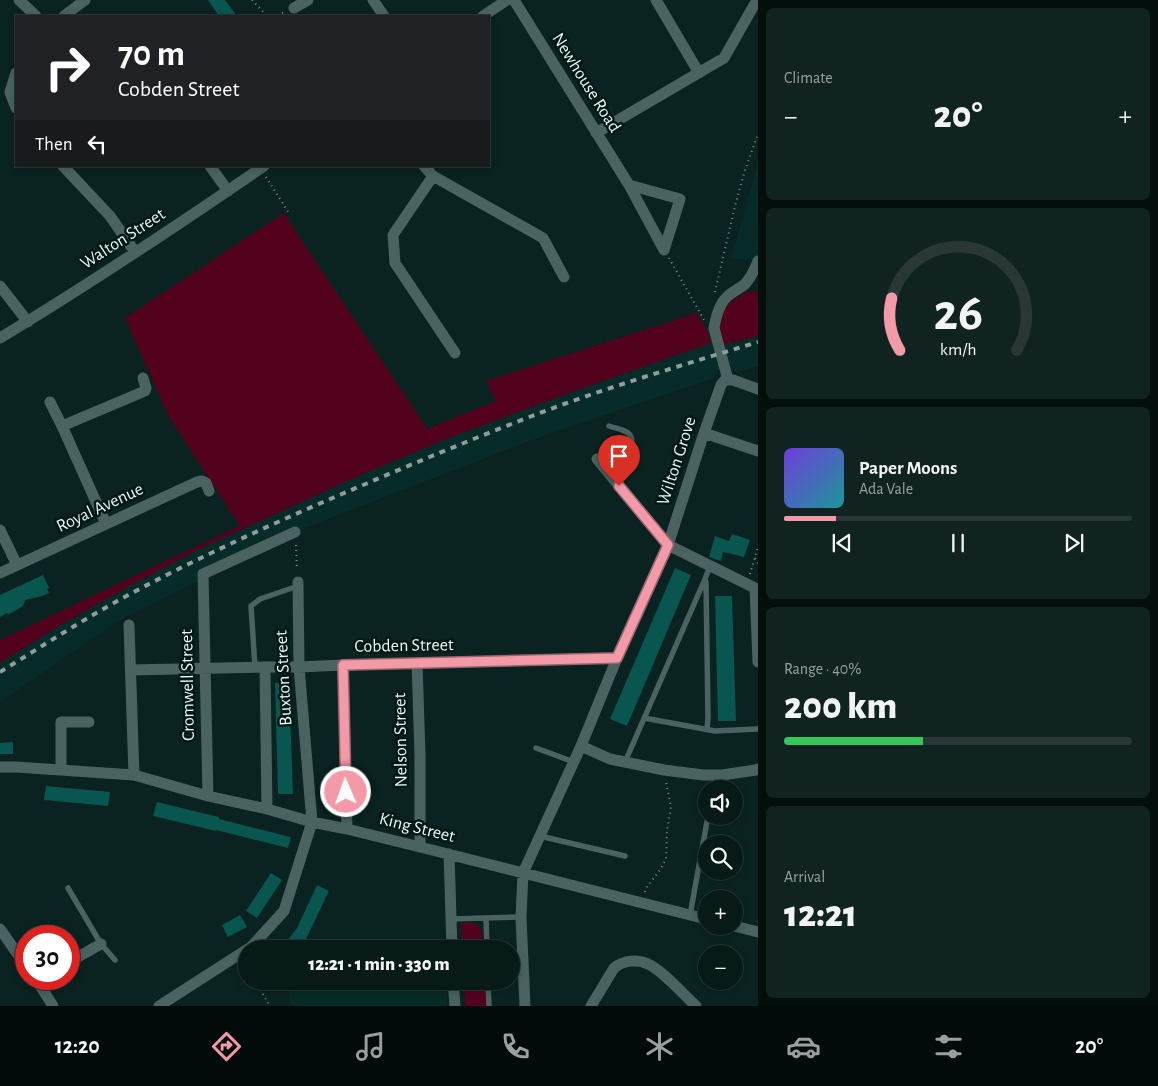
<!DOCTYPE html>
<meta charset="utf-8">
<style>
:root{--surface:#081a18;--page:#112321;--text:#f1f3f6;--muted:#98a1a2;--line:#293837;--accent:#f39aa9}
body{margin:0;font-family:"Alegreya Sans",sans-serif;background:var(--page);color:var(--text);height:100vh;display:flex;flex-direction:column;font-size:19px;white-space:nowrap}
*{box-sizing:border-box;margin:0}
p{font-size:16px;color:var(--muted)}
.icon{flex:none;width:28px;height:28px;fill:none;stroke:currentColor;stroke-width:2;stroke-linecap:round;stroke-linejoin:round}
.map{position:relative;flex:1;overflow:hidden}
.drawer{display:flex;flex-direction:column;gap:8px;padding:8px;background:#040e0d;width:400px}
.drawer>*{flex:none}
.hud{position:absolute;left:15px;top:15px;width:475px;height:152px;border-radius:0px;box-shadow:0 2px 8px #0003,0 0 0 1px var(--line);background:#202124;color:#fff;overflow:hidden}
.tools{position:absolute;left:698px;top:780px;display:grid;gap:10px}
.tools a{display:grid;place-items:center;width:45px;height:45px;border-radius:50%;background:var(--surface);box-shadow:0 2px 8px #0003,0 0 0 1px var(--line);font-size:25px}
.speed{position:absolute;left:15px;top:925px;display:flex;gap:10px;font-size:25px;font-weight:700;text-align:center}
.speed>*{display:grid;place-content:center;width:65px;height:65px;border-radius:50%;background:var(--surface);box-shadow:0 2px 8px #0003,0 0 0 1px var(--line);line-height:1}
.speed .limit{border:8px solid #d22;background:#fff;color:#111}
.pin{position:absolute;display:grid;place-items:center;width:42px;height:42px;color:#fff;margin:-51px -21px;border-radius:50% 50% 50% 0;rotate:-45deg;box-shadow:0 0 5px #0007}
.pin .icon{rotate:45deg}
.me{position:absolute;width:55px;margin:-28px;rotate:358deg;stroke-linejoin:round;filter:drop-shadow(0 0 4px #0008)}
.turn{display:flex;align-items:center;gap:18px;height:105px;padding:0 20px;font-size:22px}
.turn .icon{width:65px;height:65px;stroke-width:2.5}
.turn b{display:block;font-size:35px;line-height:42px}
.then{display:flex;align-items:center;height:48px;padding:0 20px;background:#0003;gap:10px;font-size:19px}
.big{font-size:38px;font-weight:800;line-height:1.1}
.drawer .tile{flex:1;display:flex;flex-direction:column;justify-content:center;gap:8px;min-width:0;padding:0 18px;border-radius:8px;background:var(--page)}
.drawer .dial{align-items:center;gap:0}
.dial svg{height:130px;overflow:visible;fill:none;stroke:var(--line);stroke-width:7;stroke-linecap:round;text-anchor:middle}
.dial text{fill:var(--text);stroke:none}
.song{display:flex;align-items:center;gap:15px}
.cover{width:60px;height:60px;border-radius:8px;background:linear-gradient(135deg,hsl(260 70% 55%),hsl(180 70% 35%))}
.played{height:5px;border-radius:2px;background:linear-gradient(90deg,var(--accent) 15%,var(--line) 15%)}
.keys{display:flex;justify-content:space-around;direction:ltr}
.heat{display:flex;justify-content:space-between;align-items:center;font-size:28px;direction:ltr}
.charge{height:8px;border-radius:4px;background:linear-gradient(90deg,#34c759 40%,var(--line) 0)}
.trip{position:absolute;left:238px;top:940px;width:282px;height:50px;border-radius:25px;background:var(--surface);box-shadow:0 2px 8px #0003,0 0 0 1px var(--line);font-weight:800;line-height:50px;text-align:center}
.dock{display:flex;height:80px;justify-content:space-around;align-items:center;background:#030a0a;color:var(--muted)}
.dock .icon{width:35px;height:35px}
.dock .selected{color:var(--accent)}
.dock b{font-size:22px;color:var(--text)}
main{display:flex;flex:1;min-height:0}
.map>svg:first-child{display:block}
.built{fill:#072b28}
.green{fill:#53021e}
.building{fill:#09554f}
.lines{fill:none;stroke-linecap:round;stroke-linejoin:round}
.path{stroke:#7c8f8d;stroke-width:2;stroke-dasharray:1 4;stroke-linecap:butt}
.lane{stroke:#4a6360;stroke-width:5.5}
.street{stroke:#4a6360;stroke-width:11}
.rail{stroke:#8c9e9c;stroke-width:4;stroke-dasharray:6 6;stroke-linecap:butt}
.route-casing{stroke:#9e646e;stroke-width:12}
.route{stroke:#f39aa9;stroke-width:9}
.labels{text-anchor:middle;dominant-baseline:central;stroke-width:5;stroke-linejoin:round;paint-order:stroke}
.street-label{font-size:18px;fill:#e9f7f5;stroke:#021916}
</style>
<main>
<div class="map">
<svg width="758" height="1006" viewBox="0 0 758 1006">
<rect width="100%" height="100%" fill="#0a2220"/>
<path class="built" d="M758,162V262L747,259H731Z
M758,318V366L737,372L731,369L720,330Z
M703,324L712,332L721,367L712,379L532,440L305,528L120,620L0,702V640L239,526L238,523L348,462L496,401Z
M290,981H445L447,1006H290Z"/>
<path class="green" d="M284,213L302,241L427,429L496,401L486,381L691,315L696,312L708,332L711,343L572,392L446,439L363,474L197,550L124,589L61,625L0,663V640L239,526L238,523L169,417L125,318Z
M751,291L758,292V336L724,345C723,340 720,335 720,329C719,309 733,297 751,291Z
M461,922C484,923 482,928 483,949H462Z
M464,981H485L486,1006H465Z"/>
<path class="building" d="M208,0H225L237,16H219Z
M732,534L750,540L744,557L723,552L721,561L709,557L715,536L729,541Z
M675,568L691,575L627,726L610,719Z
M43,575L49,588L47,589L49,593L42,596L25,600L23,606L8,615L7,613L0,617V595Z
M715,596H732L736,721H718Z
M289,682L293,794H278L275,683Z
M13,742V754H0V743Z
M46,786L110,792L108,806L44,800Z
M157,802L219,817V819L291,837L288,848L216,830V831L153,816Z
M271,873L282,880L257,918L246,911Z
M317,885L329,891L306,939L299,949H289L284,945L297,928Z
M240,915L247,927L228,937L222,925Z"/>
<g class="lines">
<path class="path" d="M252,0L267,16
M278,16L284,12
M266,177L289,213
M669,258L704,320
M715,292L736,202L745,170L758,134
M296,545L297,570
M755,558L758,563
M750,574L758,547
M645,892L647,887L660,870L666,859L667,830L671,807L666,782
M255,981L270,1006"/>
<path class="lane" d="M609,426C615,428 623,429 628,433C640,441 623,475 619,486
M706,582L708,718L707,729
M255,667L251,606L260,599L298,586
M644,718L715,731L758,729
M536,748L574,762
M625,762L705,579L710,566
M713,789L716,775
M540,836L625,856
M68,888L101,944L115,960
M690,915L708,816
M451,919L521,917
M486,919L487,949
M488,981L489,1006"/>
<path class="street" d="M19,0L36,16
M373,0L384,16
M514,0L629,185L664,250L680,199L629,185
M656,0L699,73
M294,8L308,0
M64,16L85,0
M483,16L507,0
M16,73L10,92L16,108
M596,133L724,58L757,0
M63,166L110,216L135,252
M210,166L228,191
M424,166L433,176L543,238L564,277
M433,176L393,235L395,263L455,353
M0,286L28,322
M0,338C90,284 178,225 264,166
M728,380L714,328C716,316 720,302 729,295C735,290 741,288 746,283C751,277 755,269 758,261
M728,380H733L758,389
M50,402L62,426L106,524
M62,426L145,391L146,388L143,378
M704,433L758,451
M597,459L668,545L755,588L758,662
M0,530L17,565
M0,573L197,482L202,481L206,483L209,491
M129,625L134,775
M417,663L420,755V847
M343,665L347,829
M265,667L267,809
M131,670L265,667H299L343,665L617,658
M581,746L610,759L664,770L703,775H722L756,770L758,769
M0,767H16L134,775L208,796L267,809L312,822L347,829L420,847L706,919
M61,770V722H89
M208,796L203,574L295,532
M449,854L452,949
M734,926L758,932
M0,929L26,966
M248,949L251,947L284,911L312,822L299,667L298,582
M69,962L101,944
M36,979L53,1006
M453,981L455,1006
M159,1006L246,950
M525,1006L521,917L523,873L581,746L617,658L668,545L704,433L721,385L724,381L728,380
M591,1006L614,968C623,960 638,959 648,964C662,970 684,995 696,1006"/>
<path class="rail" d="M0,672C44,645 87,617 132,593C207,553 285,518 363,485C429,457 496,429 564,404C628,381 693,362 758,342"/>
</g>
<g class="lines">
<g class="route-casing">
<path id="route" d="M346,792L343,665L617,658L668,545L619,486"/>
</g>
<use href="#route" class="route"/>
</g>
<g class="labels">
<g class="street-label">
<text transform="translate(586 83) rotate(58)">Newhouse Road</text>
<text transform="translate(123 239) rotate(-33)">Walton Street</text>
<text transform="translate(677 461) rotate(-72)">Wilton Grove</text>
<text transform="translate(100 508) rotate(-25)">Royal Avenue</text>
<text transform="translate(404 646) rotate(-1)">Cobden Street</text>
<text transform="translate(284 678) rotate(-93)">Buxton Street</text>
<text transform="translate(188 685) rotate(-91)">Cromwell Street</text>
<text transform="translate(401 740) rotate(-91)">Nelson Street</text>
<text transform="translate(417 828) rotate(14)">King Street</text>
</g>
</g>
</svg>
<div class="tools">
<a><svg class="icon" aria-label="sound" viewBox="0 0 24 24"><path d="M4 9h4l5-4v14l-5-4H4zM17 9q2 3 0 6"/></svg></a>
<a><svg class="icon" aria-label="search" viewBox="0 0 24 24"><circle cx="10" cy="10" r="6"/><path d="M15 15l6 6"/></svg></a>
<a>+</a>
<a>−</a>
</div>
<div class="speed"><div class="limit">30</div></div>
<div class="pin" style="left:619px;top:486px;background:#d93025"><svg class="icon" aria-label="arrive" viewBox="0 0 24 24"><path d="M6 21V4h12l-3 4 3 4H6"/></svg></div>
<svg class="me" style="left:346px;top:792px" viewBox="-20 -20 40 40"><circle r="17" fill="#f39aa9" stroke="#fff" stroke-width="3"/><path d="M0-11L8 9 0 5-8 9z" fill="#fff"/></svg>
<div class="trip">12:21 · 1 min · 330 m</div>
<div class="hud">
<div class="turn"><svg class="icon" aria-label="right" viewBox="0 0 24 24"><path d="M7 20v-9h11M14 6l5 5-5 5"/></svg><div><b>70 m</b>Cobden Street</div></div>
<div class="then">Then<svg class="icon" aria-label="left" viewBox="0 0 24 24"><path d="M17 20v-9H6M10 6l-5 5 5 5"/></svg></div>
</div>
</div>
<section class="drawer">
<div class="tile"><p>Climate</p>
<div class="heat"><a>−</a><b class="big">20°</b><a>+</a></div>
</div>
<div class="tile dial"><svg viewBox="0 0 100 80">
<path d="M14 69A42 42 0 1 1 86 69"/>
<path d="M14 69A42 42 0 0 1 9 37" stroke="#f39aa9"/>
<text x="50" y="56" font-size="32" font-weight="700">26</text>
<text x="50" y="72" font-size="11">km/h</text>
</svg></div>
<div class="tile">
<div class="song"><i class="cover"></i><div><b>Paper Moons</b><p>Ada Vale</p></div></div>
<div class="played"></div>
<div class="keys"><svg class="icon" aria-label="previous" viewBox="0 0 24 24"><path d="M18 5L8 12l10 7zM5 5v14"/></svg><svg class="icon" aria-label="pause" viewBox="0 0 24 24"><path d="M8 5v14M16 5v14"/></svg><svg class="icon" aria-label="next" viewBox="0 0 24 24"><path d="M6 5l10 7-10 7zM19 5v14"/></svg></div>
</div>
<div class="tile"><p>Range · 40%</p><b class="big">200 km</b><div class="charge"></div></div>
<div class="tile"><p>Arrival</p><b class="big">12:21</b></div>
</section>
</main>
<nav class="dock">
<b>12:20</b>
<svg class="icon selected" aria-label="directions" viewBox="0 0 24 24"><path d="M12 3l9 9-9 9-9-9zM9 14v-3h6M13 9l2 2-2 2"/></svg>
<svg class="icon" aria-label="music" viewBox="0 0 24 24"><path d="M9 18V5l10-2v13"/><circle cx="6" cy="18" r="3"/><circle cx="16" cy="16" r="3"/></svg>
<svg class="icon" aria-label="phone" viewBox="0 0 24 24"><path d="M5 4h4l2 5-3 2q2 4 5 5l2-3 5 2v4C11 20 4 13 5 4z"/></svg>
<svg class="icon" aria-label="climate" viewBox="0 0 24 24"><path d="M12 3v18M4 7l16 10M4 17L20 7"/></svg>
<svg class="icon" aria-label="car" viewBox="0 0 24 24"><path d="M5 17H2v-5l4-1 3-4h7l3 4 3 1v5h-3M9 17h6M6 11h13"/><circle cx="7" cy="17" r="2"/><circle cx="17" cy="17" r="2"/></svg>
<svg class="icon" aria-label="filters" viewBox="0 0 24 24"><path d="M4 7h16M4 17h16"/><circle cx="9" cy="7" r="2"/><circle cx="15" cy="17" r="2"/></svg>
<b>20°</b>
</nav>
